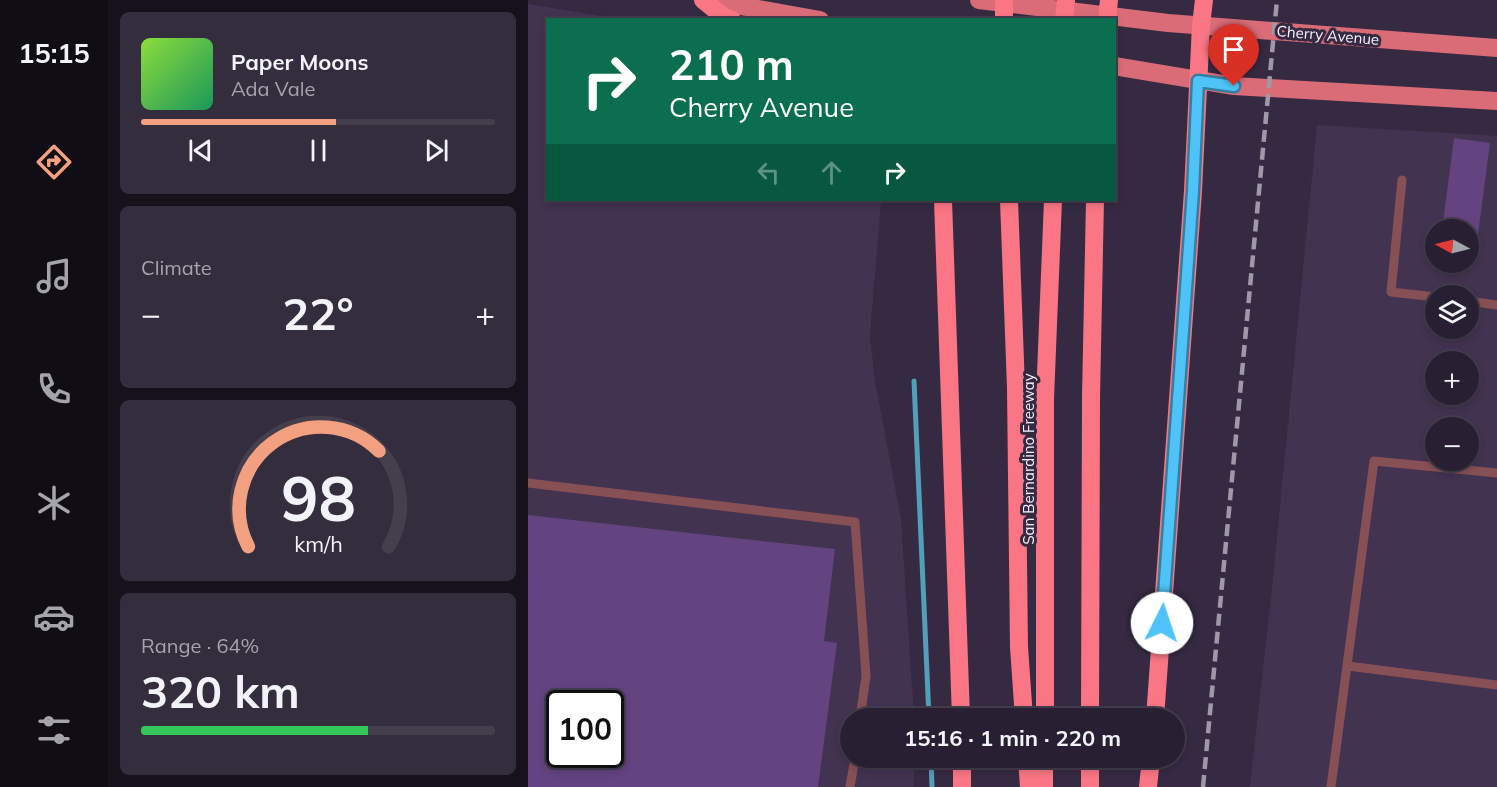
<!DOCTYPE html>
<meta charset="utf-8">
<style>
:root{--surface:#282032;--page:#342d3e;--text:#f1f3f6;--muted:#a5a3ac;--line:#443e4d;--accent:#f2a07f}
body{margin:0;font-family:Mulish,sans-serif;background:var(--page);color:var(--text);height:100vh;display:flex;flex-direction:column;font-size:22px;white-space:nowrap}
*{box-sizing:border-box;margin:0}
p{font-size:20px;color:var(--muted)}
.icon{flex:none;width:33px;height:33px;fill:none;stroke:currentColor;stroke-width:2;stroke-linecap:round;stroke-linejoin:round}
.map{position:relative;flex:1;overflow:hidden}
.sheet{display:flex;flex-direction:column;gap:12px;padding:12px;background:#16121c;width:420px}
.sheet>*{flex:none}
.hud{position:absolute;left:18px;top:18px;width:570px;height:183px;border-radius:0px;box-shadow:0 3px 9px #0003,0 0 0 2px var(--line);background:#0b6e4f;color:#fff;overflow:hidden}
.needle{width:39px;rotate:277deg}
.buttons{position:absolute;left:897px;top:219px;display:grid;gap:12px}
.buttons a{display:grid;place-items:center;width:54px;height:54px;border-radius:50%;background:var(--surface);box-shadow:0 3px 9px #0003,0 0 0 2px var(--line);font-size:30px}
.speed{position:absolute;left:18px;top:690px;display:flex;gap:12px;font-size:30px;font-weight:700;text-align:center}
.speed>*{display:grid;place-content:center;width:78px;height:78px;border-radius:50%;background:var(--surface);box-shadow:0 3px 9px #0003,0 0 0 2px var(--line);line-height:1}
.speed .limit{border:3px solid #111;border-radius:9px;background:#fff;color:#111}
.pin{position:absolute;display:grid;place-items:center;width:51px;height:51px;color:#fff;margin:-62px -26px;border-radius:50% 50% 50% 0;rotate:-45deg;box-shadow:0 0 6px #0007}
.pin .icon{rotate:45deg}
.me{position:absolute;width:66px;margin:-33px;rotate:4deg;stroke-linejoin:round;filter:drop-shadow(0 0 4px #0008)}
.turn{display:flex;align-items:center;gap:21px;height:126px;padding:0 24px;font-size:27px}
.turn .icon{width:78px;height:78px;stroke-width:2.5}
.turn b{display:block;font-size:42px;line-height:51px}
.lanes{display:flex;align-items:center;height:57px;padding:0 24px;background:#0003;justify-content:center;gap:30px;direction:ltr}
.lanes .off{opacity:.35}
.big{font-size:45px;font-weight:700;line-height:1.1}
.sheet .tile{flex:1;display:flex;flex-direction:column;justify-content:center;gap:9px;min-width:0;padding:0 21px;border-radius:9px;background:var(--page)}
.sheet .dial{align-items:center;gap:0}
.dial svg{height:156px;overflow:visible;fill:none;stroke:var(--line);stroke-width:7;stroke-linecap:round;text-anchor:middle}
.dial text{fill:var(--text);stroke:none}
.song{display:flex;align-items:center;gap:18px}
.cover{width:72px;height:72px;border-radius:9px;background:linear-gradient(135deg,hsl(90 70% 55%),hsl(150 70% 35%))}
.played{height:6px;border-radius:3px;background:linear-gradient(90deg,var(--accent) 55%,var(--line) 55%)}
.keys{display:flex;justify-content:space-around;direction:ltr}
.heat{display:flex;justify-content:space-between;align-items:center;font-size:33px;direction:ltr}
.charge{height:9px;border-radius:4px;background:linear-gradient(90deg,#34c759 64%,var(--line) 0)}
.trip{position:absolute;left:312px;top:708px;width:345px;height:60px;border-radius:30px;background:var(--surface);box-shadow:0 3px 9px #0003,0 0 0 2px var(--line);font-weight:700;line-height:60px;text-align:center}
main{display:flex;flex:1;min-height:0}
.menu{display:flex;flex-direction:column;width:108px;justify-content:space-around;align-items:center;background:#100d14;color:var(--muted)}
.menu .icon{width:42px;height:42px}
.menu .current{color:var(--accent)}
.menu b{font-size:27px;color:var(--text)}
.map>svg:first-child{display:block}
.built{fill:#423350;fill-rule:evenodd}
.lines{fill:none;stroke-linecap:round;stroke-linejoin:round}
.stream{stroke:#529fba;stroke-width:5}
.building{fill:#634380;fill-rule:evenodd}
.service{stroke:#875054;stroke-width:9}
.primary{stroke:#da6c77;stroke-width:18}
.motorway{stroke:#fa7684;stroke-width:18}
.rail{stroke:#a097a9;stroke-width:4.5;stroke-dasharray:12 6;stroke-linecap:butt}
.route-casing{stroke:#337fa1;stroke-width:15}
.route{stroke:#4fc3f7;stroke-width:10}
.labels{text-anchor:middle;dominant-baseline:central;stroke-width:6;stroke-linejoin:round;paint-order:stroke}
.street-label{font-size:15px;fill:#f8f2ff;stroke:#362a42}
</style>
<main>
<nav class="menu">
<b>15:15</b>
<svg class="icon current" aria-label="directions" viewBox="0 0 24 24"><path d="M12 3l9 9-9 9-9-9zM9 14v-3h6M13 9l2 2-2 2"/></svg>
<svg class="icon" aria-label="music" viewBox="0 0 24 24"><path d="M9 18V5l10-2v13"/><circle cx="6" cy="18" r="3"/><circle cx="16" cy="16" r="3"/></svg>
<svg class="icon" aria-label="phone" viewBox="0 0 24 24"><path d="M5 4h4l2 5-3 2q2 4 5 5l2-3 5 2v4C11 20 4 13 5 4z"/></svg>
<svg class="icon" aria-label="climate" viewBox="0 0 24 24"><path d="M12 3v18M4 7l16 10M4 17L20 7"/></svg>
<svg class="icon" aria-label="car" viewBox="0 0 24 24"><path d="M5 17H2v-5l4-1 3-4h7l3 4 3 1v5h-3M9 17h6M6 11h13"/><circle cx="7" cy="17" r="2"/><circle cx="17" cy="17" r="2"/></svg>
<svg class="icon" aria-label="filters" viewBox="0 0 24 24"><path d="M4 7h16M4 17h16"/><circle cx="9" cy="7" r="2"/><circle cx="15" cy="17" r="2"/></svg>
</nav>
<section class="sheet">
<div class="tile">
<div class="song"><i class="cover"></i><div><b>Paper Moons</b><p>Ada Vale</p></div></div>
<div class="played"></div>
<div class="keys"><svg class="icon" aria-label="previous" viewBox="0 0 24 24"><path d="M18 5L8 12l10 7zM5 5v14"/></svg><svg class="icon" aria-label="pause" viewBox="0 0 24 24"><path d="M8 5v14M16 5v14"/></svg><svg class="icon" aria-label="next" viewBox="0 0 24 24"><path d="M6 5l10 7-10 7zM19 5v14"/></svg></div>
</div>
<div class="tile"><p>Climate</p>
<div class="heat"><a>−</a><b class="big">22°</b><a>+</a></div>
</div>
<div class="tile dial"><svg viewBox="0 0 100 80">
<path d="M14 69A42 42 0 1 1 86 69"/>
<path d="M14 69A42 42 0 0 1 81 20" stroke="#f2a07f"/>
<text x="50" y="56" font-size="32" font-weight="700">98</text>
<text x="50" y="72" font-size="11">km/h</text>
</svg></div>
<div class="tile"><p>Range · 64%</p><b class="big">320 km</b><div class="charge"></div></div>
</section>
<div class="map">
<svg width="969" height="787" viewBox="0 0 969 787">
<rect width="100%" height="100%" fill="#362a42"/>
<path class="built" d="M0,4L92,19L20,20V200H353L342,335L347,381L373,519L386,718H322V758H386V787H0ZM32,704H82V754H32Z
M789,125L969,136V787H722L744,589ZM908,230H940V262H908ZM908,296H940V328H908ZM908,362H940V394H908ZM908,428H940V460H908Z"/>
<g class="lines">
<path class="stream" d="M386,381L401,718
M403,758L404,787"/>
</g>
<path class="building" d="M926,138L962,143L948,250L940,249V230H914Z
M0,515L307,549L296,641L309,643L290,787H0ZM32,704H82V754H32Z"/>
<g class="lines">
<path class="service" d="M874,180L863,292L908,297
M940,301L969,305
M0,483L327,522L338,676L332,718
M820,666L969,685
M322,787L327,758
M803,787L846,461L969,473"/>
<path class="primary" d="M179,0L292,20
M451,0L640,23L969,48
M586,66L706,86L969,101"/>
<path class="motorway" d="M175,0L196,17L204,20
M476,0V20
M536,20L538,0
M579,20L581,0
M415,200L433,718
M481,200L488,388L491,647L496,718
M517,718V399L525,200
M562,718L563,397L567,200
M627,718L665,191L673,25L676,0
M434,758V787
M499,758L501,787
M562,758V787
M516,787V758
M620,787L623,758"/>
<path class="rail" d="M675,787L749,0"/>
</g>
<g class="lines">
<g class="route-casing">
<path id="route" d="M634,623L665,191L670,81L706,86"/>
</g>
<use href="#route" class="route"/>
</g>
<g class="labels">
<g class="street-label">
<text transform="translate(800 35) rotate(5)">Cherry Avenue</text>
<text transform="translate(500 459) rotate(-90)">San Bernardino Freeway</text>
</g>
</g>
</svg>
<div class="buttons">
<a><svg class="needle" viewBox="-14 -14 28 28"><path d="M0-13l5 13h-10z" fill="#e53935"/><path d="M0 13l5-13h-10z" fill="#a5a3ac"/></svg></a>
<a><svg class="icon" aria-label="layers" viewBox="0 0 24 24"><path d="M12 4l9 5-9 5-9-5zM3 14l9 5 9-5"/></svg></a>
<a>+</a>
<a>−</a>
</div>
<div class="speed"><div class="limit">100</div></div>
<div class="pin" style="left:706px;top:86px;background:#d93025"><svg class="icon" aria-label="arrive" viewBox="0 0 24 24"><path d="M6 21V4h12l-3 4 3 4H6"/></svg></div>
<svg class="me" style="left:634px;top:623px" viewBox="-20 -20 40 40"><circle r="19" fill="#fff"/><path d="M0-13L10 11 0 6-10 11z" fill="#4fc3f7"/></svg>
<div class="trip">15:16 · 1 min · 220 m</div>
<div class="hud">
<div class="turn"><svg class="icon" aria-label="right" viewBox="0 0 24 24"><path d="M7 20v-9h11M14 6l5 5-5 5"/></svg><div><b>210 m</b>Cherry Avenue</div></div>
<div class="lanes"><svg class="icon off" aria-label="left" viewBox="0 0 24 24"><path d="M17 20v-9H6M10 6l-5 5 5 5"/></svg><svg class="icon off" aria-label="ahead" viewBox="0 0 24 24"><path d="M12 20V5M6 11l6-6 6 6"/></svg><svg class="icon" aria-label="right" viewBox="0 0 24 24"><path d="M7 20v-9h11M14 6l5 5-5 5"/></svg></div>
</div>
</div>
</main>
